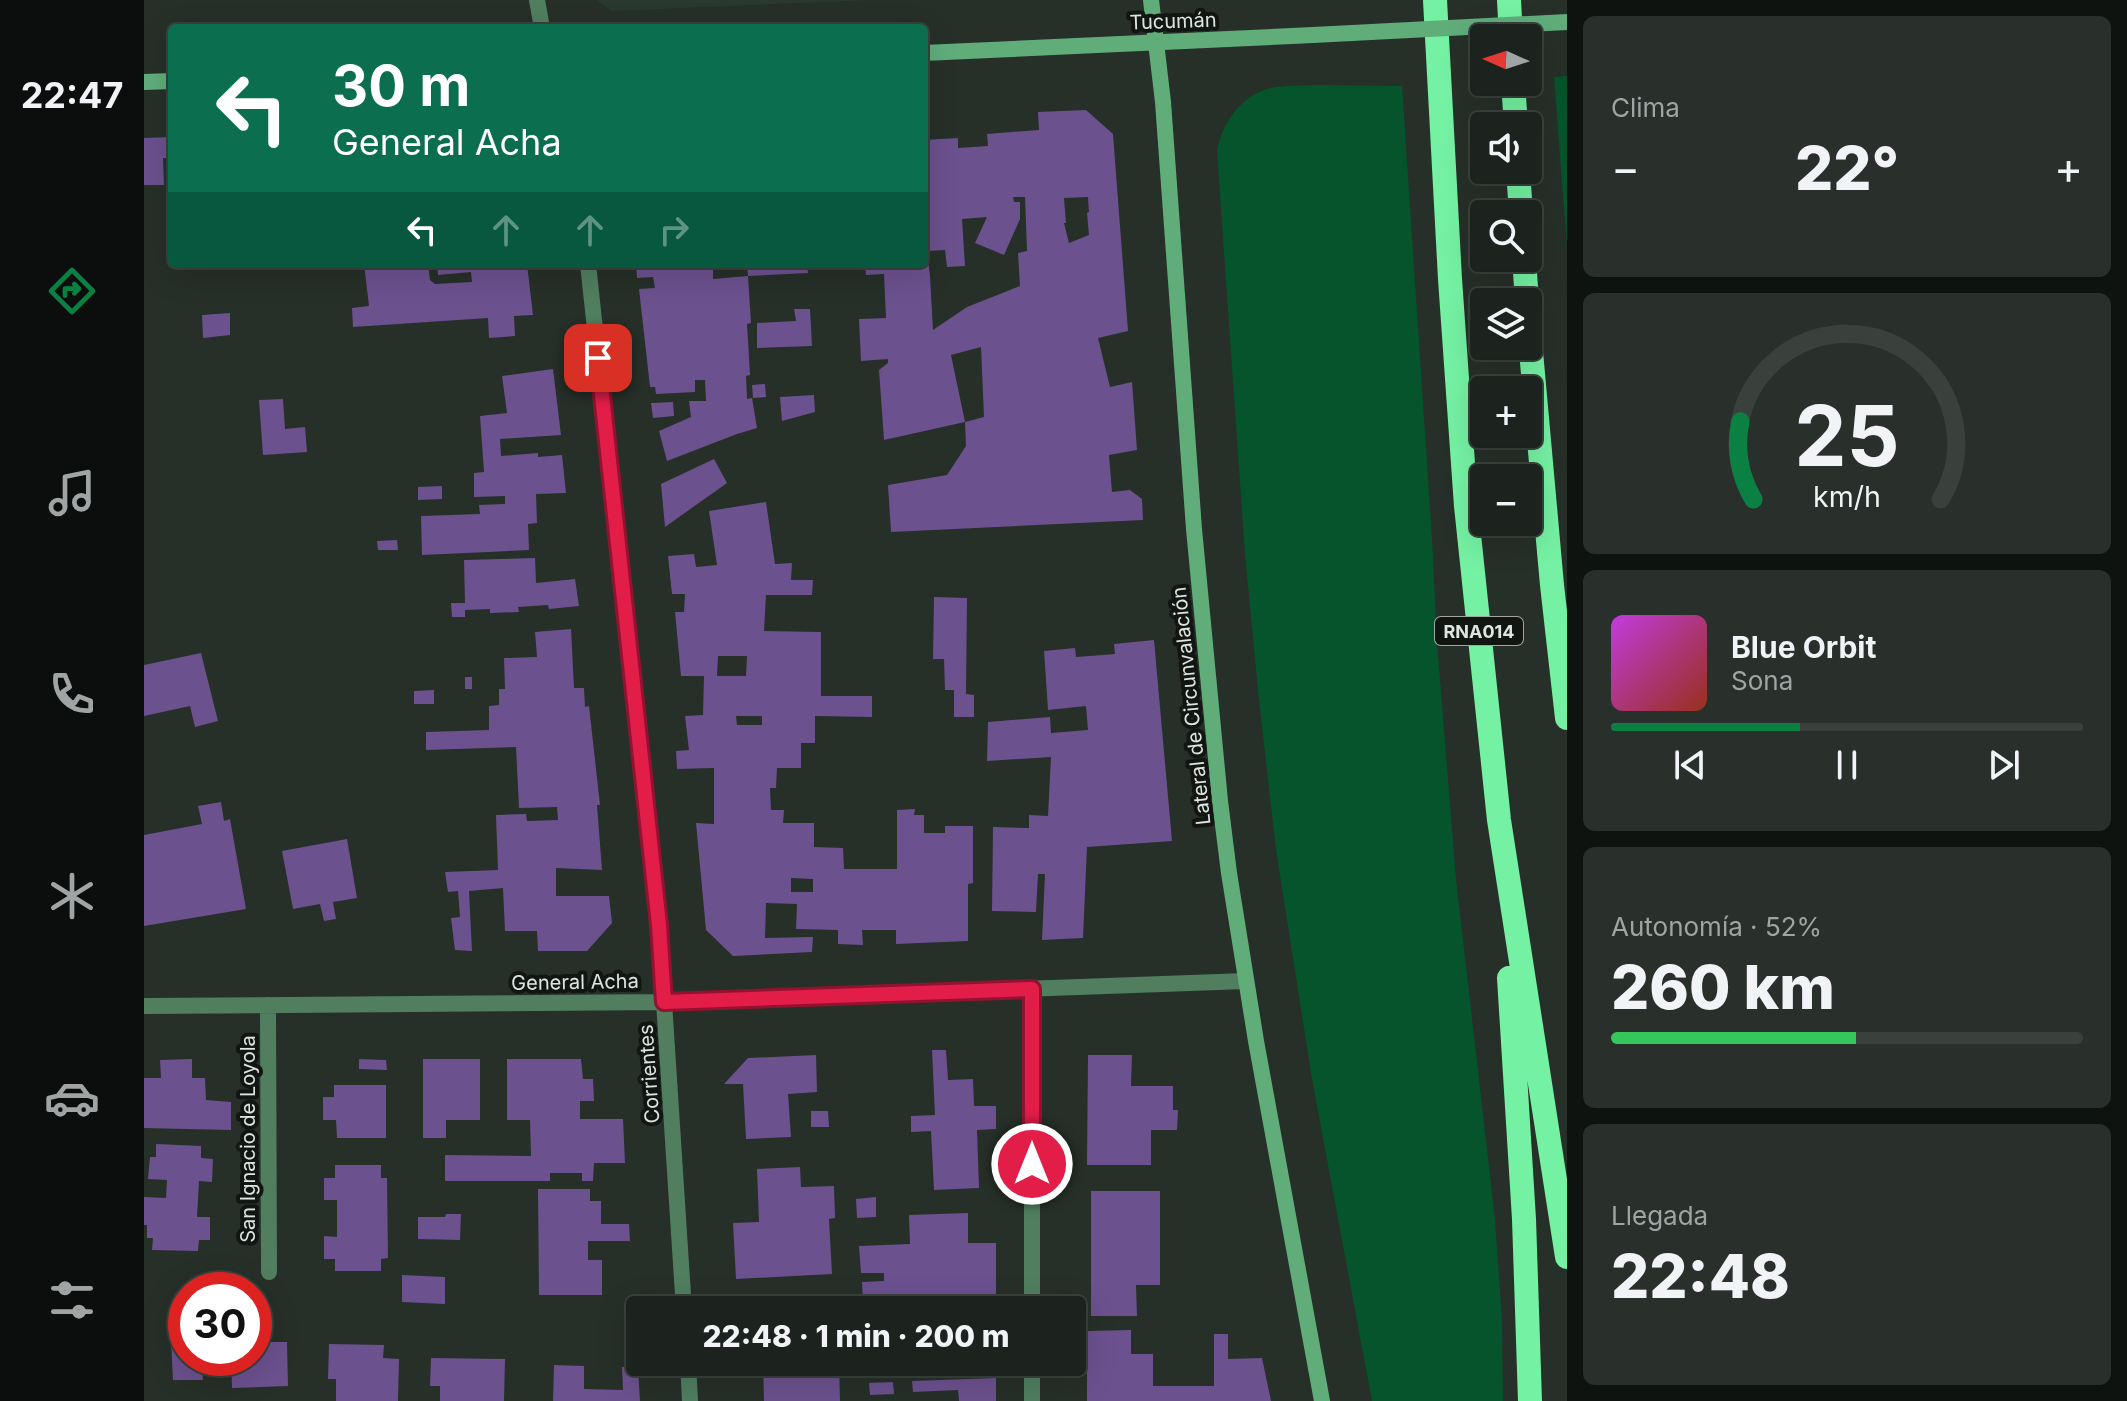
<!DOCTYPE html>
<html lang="es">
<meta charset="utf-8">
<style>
:root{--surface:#1c231e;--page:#292f2b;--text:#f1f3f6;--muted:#a0a4a4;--line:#3a403c;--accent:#0b8043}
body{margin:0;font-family:Inter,sans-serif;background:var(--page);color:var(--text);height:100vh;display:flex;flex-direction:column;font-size:30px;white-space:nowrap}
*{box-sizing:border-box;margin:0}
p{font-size:26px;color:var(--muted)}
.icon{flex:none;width:44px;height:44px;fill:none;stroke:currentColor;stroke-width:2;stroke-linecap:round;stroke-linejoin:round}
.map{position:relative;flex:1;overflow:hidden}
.drawer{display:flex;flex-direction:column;gap:16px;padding:16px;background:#0f1310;width:560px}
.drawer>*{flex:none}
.top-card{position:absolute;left:24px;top:24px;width:760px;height:244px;border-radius:8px;box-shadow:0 8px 32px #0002,0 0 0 2px var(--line);background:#0b6e4f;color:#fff;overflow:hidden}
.needle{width:52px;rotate:273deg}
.tools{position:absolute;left:1326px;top:24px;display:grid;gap:16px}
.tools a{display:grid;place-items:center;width:72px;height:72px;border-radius:8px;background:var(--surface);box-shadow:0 8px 32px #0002,0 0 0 2px var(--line);font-size:40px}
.speed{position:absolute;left:24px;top:1272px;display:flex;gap:16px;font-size:40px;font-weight:700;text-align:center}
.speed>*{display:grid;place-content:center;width:104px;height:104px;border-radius:50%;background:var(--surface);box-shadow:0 8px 32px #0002,0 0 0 2px var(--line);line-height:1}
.speed .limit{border:12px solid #d22;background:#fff;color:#111}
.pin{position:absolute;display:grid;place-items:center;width:68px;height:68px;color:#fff;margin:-34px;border-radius:16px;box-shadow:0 4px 12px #0006}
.me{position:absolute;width:88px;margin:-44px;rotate:0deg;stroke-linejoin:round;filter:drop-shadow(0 0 6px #0008)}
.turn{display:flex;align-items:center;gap:28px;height:168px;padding:0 32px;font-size:36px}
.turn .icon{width:104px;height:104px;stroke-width:2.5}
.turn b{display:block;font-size:56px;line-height:68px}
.lanes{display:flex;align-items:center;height:76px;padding:0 32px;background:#0003;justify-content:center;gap:40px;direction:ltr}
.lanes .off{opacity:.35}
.big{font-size:60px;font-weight:800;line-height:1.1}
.drawer .card{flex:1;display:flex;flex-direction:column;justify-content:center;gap:12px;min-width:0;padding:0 28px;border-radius:12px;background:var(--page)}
.drawer .dial{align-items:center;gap:0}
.dial svg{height:208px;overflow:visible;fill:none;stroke:var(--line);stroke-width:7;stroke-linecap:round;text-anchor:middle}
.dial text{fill:var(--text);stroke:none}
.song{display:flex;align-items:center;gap:24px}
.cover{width:96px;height:96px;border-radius:12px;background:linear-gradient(135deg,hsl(290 70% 55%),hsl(10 70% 35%))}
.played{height:8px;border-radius:4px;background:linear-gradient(90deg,var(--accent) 40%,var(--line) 40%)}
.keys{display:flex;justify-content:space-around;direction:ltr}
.heat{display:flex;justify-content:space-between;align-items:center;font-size:44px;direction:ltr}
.charge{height:12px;border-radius:6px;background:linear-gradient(90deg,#34c759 52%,var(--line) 0)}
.trip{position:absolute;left:482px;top:1296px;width:460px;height:80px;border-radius:8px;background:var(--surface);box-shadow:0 8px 32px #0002,0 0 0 2px var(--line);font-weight:800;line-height:80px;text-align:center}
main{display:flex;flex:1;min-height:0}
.menu{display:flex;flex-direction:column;width:144px;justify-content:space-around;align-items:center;background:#0b0e0c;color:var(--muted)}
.menu .icon{width:56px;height:56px}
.menu .active{color:var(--accent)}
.menu b{font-size:36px;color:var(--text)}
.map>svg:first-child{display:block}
.built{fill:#2a392f}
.green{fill:#06542c}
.building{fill:#6b518e;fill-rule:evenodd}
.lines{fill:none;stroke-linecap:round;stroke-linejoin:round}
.street{stroke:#507e5f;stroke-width:16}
.secondary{stroke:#60ad7a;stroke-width:16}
.highway{stroke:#75f1a3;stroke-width:24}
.secondary-bridge{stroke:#60ad7a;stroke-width:16}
.route-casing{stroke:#92132f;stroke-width:20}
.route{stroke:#e11d48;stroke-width:14}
.labels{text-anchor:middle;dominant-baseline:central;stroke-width:8;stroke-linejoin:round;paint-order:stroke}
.shield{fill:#121613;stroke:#a1a6a2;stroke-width:2}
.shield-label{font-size:18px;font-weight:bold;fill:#dee4e0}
.street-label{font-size:20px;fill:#dee4e0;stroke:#121613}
</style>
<main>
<nav class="menu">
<b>22:47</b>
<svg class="icon active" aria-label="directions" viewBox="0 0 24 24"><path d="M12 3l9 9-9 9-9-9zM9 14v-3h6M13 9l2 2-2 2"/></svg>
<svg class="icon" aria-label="music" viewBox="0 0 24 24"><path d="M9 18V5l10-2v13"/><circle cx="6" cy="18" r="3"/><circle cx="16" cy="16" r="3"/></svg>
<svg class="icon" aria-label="phone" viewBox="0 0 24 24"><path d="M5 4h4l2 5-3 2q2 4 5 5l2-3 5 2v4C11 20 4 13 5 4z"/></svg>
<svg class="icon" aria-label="climate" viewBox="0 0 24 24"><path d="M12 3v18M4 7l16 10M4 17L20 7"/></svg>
<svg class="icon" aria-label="car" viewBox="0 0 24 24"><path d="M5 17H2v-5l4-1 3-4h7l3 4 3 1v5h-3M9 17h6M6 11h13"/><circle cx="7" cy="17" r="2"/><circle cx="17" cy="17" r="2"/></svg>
<svg class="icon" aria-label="filters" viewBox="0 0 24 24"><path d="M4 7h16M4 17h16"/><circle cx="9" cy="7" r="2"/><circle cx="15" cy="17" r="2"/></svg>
</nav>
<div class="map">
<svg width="1423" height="1401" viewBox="0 0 1423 1401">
<rect width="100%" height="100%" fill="#262f28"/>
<path class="built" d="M453,0H727L467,11Z"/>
<path class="green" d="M1423,76V246L1410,77Z
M1172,85L1258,86L1288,538L1293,642L1312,879L1351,1219L1358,1321L1359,1401H1228L1168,1079L1132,850L1115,700L1101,554L1073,151C1078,123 1097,95 1127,88C1141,85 1157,86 1172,85Z"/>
<path class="building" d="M942,110L969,134L984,331L954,338L966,387L988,382L993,450L965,455L968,492L986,490L998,499L999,520L747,532L744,485L803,475L822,446L821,422L840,417L837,347L807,355L821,422L740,440L735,370L744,363V359L717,361L715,319L742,318L740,274L722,275L721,264H780V140L814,138V148L844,146L843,134L895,130L894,112ZM869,197H881L883,251L874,253L876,286L823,307L789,330L786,276L783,251L801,250L803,267L821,266L818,219L843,217L831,243L860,255L876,219V202H870ZM944,197L945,212L943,213L945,235L925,243L920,223H922L920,198Z
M28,137V158H19L20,185H0V138Z
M220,264H284L286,280L291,284L328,282L327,272L294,275L293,264H383L389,315L370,316L371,336L345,338L344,318L209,327L208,308L225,306Z
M492,264H569V279L604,276L607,323L603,324L606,375L602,376L603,399L608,398L613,428L593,434L523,461L515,431L547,417L545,401H562L561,380H551V392L512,394L511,387H506L495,289L511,288L509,277L493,278Z
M603,264H663L664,273L604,276Z
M650,309H666L668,346L613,348V323L652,321Z
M86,313V335L59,338L58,315Z
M409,369L417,435L356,439L357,456L394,453V457L418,455L422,493L392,494L393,523L384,524L385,550L278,555L277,516L336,514L335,505L361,504V496L330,497V473L340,472L336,416L363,413L358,376Z
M621,384L622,397L609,398L608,385Z
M670,395L671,412L638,421L636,397Z
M139,399L141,429L161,427L163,452L119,455L115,400Z
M529,402L530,416L509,418L507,403Z
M570,459L583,483L521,527L517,484Z
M298,486V499L274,500V487Z
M622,502L631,564L648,563L647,580H669L668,595H622L620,631L677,632V696H728V717L671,716V743H657V768H633L632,788H626L627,810H640L639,823H670V847L699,848L700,869H753V810L771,809L770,815H780V833H801V826H829V883L824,884V941L752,944V930H718L719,945L694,944V930L652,929L653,904L622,903L621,938L669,937L668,952L589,956L562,930L552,823L570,824V768L533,769L532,751L545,750L541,716L559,715L560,676H537L531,612H540L541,594H528L524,556L550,554L552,567L573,565L565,511ZM574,656H603L602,676H573ZM592,716H618V725H593ZM647,878L669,879V892H647Z
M253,540L254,550H234L233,541Z
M391,558L392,583L431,579L435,606L405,609L404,605L374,607L375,612L346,613V609L321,610V617H308L307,603H321L320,560Z
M790,597L823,598L822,694L830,695V717H810V690H801L800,659H789Z
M427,629L430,688H440L441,707L445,706L456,805H453L458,870L412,868V896H465L468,923L443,951H394L393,931H361L359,888L325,891L328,951L311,950L307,918L316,917L314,891L304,892L301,872L354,870L352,815L382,814L383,821L414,820L413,807L375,808L372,747L282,750V732L345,730V706L355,705V689H361L360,658L393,657L391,632Z
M1010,640L1028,841L943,847L939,938L898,940L901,874H894L892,912L848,911L849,827L885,828V815L904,816L907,757L843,761L844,722L906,717L907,733L944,730L942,706L904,710L900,651L931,648L932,657L971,654L970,644Z
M57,653L74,721L51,727L46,706L0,716V665Z
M321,677H328V689H321Z
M290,690V704H270V691Z
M77,802L80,821L86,819L102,909L0,926V835L58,824L54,806Z
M203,839L213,898L189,902L192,919L180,921L176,904L149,909L138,851Z
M788,1050H802L804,1080L829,1079L830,1106H852V1129L833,1130L835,1188L790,1190L787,1131L767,1132V1116L791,1115Z
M672,1055L673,1092L644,1094L647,1137L602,1139L599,1084H580L604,1058Z
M944,1055H988L987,1086H1029V1110H1034L1033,1130H1007V1165H943Z
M48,1059V1078H61L62,1100L87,1102V1130L0,1128V1078H17L16,1060Z
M215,1059L242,1060L243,1070L215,1069Z
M279,1059H336V1120H302V1138H279Z
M363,1059H437L439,1079H449L450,1101H436V1119H479L481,1163H450L449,1181H438V1173H406V1181H301V1155L387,1156L386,1120H363Z
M190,1085H242V1138H193L192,1120H179V1097H190Z
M667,1111H684L685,1127H667Z
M12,1144L57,1146V1158L69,1159L68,1182L55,1181L53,1217H66V1240H55L54,1251L8,1250L9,1238H3V1225H0V1197L22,1198L23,1180L4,1179L6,1157H12Z
M191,1165H237V1178H243L244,1258L237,1259V1271H191V1259H180V1236L193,1237V1200H180V1178H191Z
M656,1167L657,1187L690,1186L691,1218L685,1219L688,1274L592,1279L589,1223L615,1222L613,1169Z
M394,1189H446V1201H457V1224H485L486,1241H444V1260H458V1295H395Z
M947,1191H1016V1285H992L993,1316H947Z
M732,1197V1217L713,1218L712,1199Z
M824,1213V1243H852V1295L828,1296V1310H763V1299L719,1301L718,1282L740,1281V1273H717L715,1246L766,1244L765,1215Z
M302,1214H317L316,1240L274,1239V1217H301Z
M258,1275L301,1277V1304L258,1302Z
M34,1318H42V1358H57L59,1380H29L27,1340L35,1339Z
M987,1330V1354H1009V1386H1070V1334H1084V1359L1118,1358L1127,1401H943V1331Z
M110,1342H143L144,1386L88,1388L87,1358H110Z
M185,1344L240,1345L239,1358L255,1359L254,1401H192V1379H184Z
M287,1358L361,1359L360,1401H296V1386H286Z
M619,1362H695L696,1401H620Z
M410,1365L440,1366V1389L479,1390L478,1367L494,1368L496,1401H409Z
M852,1378V1401H815L814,1390L769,1392L768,1381Z
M749,1382L750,1394L726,1395L725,1383Z"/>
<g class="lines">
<path class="street" d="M393,0L398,28
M444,264L515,925L540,1310
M124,1005L125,1272
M0,1006L520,1002L1102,981
M888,1310V989
M544,1362L546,1401
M888,1401V1362"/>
<path class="secondary" d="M1007,0L1019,102L1050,529L1076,801L1085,873L1112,1041L1178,1401
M780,53L1169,35
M0,82L28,81"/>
<path class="highway" d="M1291,0L1306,279L1322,506L1355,820L1423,1257
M1365,0L1367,38
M1369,82L1372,126
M1374,170L1377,214
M1380,258L1383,302
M1384,318L1408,585L1423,718
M1365,978L1380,1219L1386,1401"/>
<path class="secondary-bridge" d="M1169,35L1423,22"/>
</g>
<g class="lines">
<g class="route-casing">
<path id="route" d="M454,358L515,925L520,1002L888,989V1164"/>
</g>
<use href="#route" class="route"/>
</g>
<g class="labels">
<rect class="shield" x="1291" y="617" width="88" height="28" rx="6"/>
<g class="shield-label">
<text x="1335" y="631">RNA014</text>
</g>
<g class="street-label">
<text transform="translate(1029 21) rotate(-2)">Tucumán</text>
<text transform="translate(1047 706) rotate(-96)">Lateral de Circunvalación</text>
<text transform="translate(431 982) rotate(-1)">General Acha</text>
<text transform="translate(505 1074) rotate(-94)">Corrientes</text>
<text transform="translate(104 1139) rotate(-90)">San Ignacio de Loyola</text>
</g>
</g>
</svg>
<div class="tools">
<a><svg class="needle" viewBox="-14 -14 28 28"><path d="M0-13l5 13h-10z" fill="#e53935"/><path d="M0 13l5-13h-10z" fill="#a0a4a4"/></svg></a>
<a><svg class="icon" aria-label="sound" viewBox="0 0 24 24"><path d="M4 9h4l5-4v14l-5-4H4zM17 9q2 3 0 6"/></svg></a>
<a><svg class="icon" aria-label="search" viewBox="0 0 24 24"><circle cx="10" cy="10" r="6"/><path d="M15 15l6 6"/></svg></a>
<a><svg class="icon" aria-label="layers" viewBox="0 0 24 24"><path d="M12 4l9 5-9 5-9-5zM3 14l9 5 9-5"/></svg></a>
<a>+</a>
<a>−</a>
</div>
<div class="speed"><div class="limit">30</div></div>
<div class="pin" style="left:454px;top:358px;background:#d93025"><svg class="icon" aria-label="arrive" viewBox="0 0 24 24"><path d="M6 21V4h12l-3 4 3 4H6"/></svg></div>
<svg class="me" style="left:888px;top:1164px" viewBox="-20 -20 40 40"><circle r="17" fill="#e11d48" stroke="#fff" stroke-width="3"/><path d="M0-11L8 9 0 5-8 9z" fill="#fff"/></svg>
<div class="trip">22:48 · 1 min · 200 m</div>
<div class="top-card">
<div class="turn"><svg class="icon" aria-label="left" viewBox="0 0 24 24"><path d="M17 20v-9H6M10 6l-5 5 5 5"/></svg><div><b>30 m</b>General Acha</div></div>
<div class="lanes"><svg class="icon" aria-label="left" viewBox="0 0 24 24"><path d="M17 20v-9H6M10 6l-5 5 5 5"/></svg><svg class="icon off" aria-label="ahead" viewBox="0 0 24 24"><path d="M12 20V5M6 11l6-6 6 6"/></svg><svg class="icon off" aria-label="ahead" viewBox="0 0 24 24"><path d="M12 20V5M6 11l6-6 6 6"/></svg><svg class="icon off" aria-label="right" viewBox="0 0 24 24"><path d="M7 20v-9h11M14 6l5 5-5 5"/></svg></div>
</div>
</div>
<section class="drawer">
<div class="card"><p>Clima</p>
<div class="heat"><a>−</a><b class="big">22°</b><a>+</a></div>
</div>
<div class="card dial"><svg viewBox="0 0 100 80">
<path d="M14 69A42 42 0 1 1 86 69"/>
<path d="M14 69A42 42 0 0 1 9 39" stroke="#0b8043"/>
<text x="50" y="56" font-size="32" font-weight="700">25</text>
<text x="50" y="72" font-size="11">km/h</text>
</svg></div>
<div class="card">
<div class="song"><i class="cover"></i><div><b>Blue Orbit</b><p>Sona</p></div></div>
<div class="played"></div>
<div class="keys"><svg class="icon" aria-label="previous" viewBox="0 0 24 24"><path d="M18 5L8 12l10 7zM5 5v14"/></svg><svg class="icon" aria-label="pause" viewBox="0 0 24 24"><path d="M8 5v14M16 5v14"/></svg><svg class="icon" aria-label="next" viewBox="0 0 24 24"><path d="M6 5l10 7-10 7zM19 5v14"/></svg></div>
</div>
<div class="card"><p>Autonomía · 52%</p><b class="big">260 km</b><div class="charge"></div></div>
<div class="card"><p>Llegada</p><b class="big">22:48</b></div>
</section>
</main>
